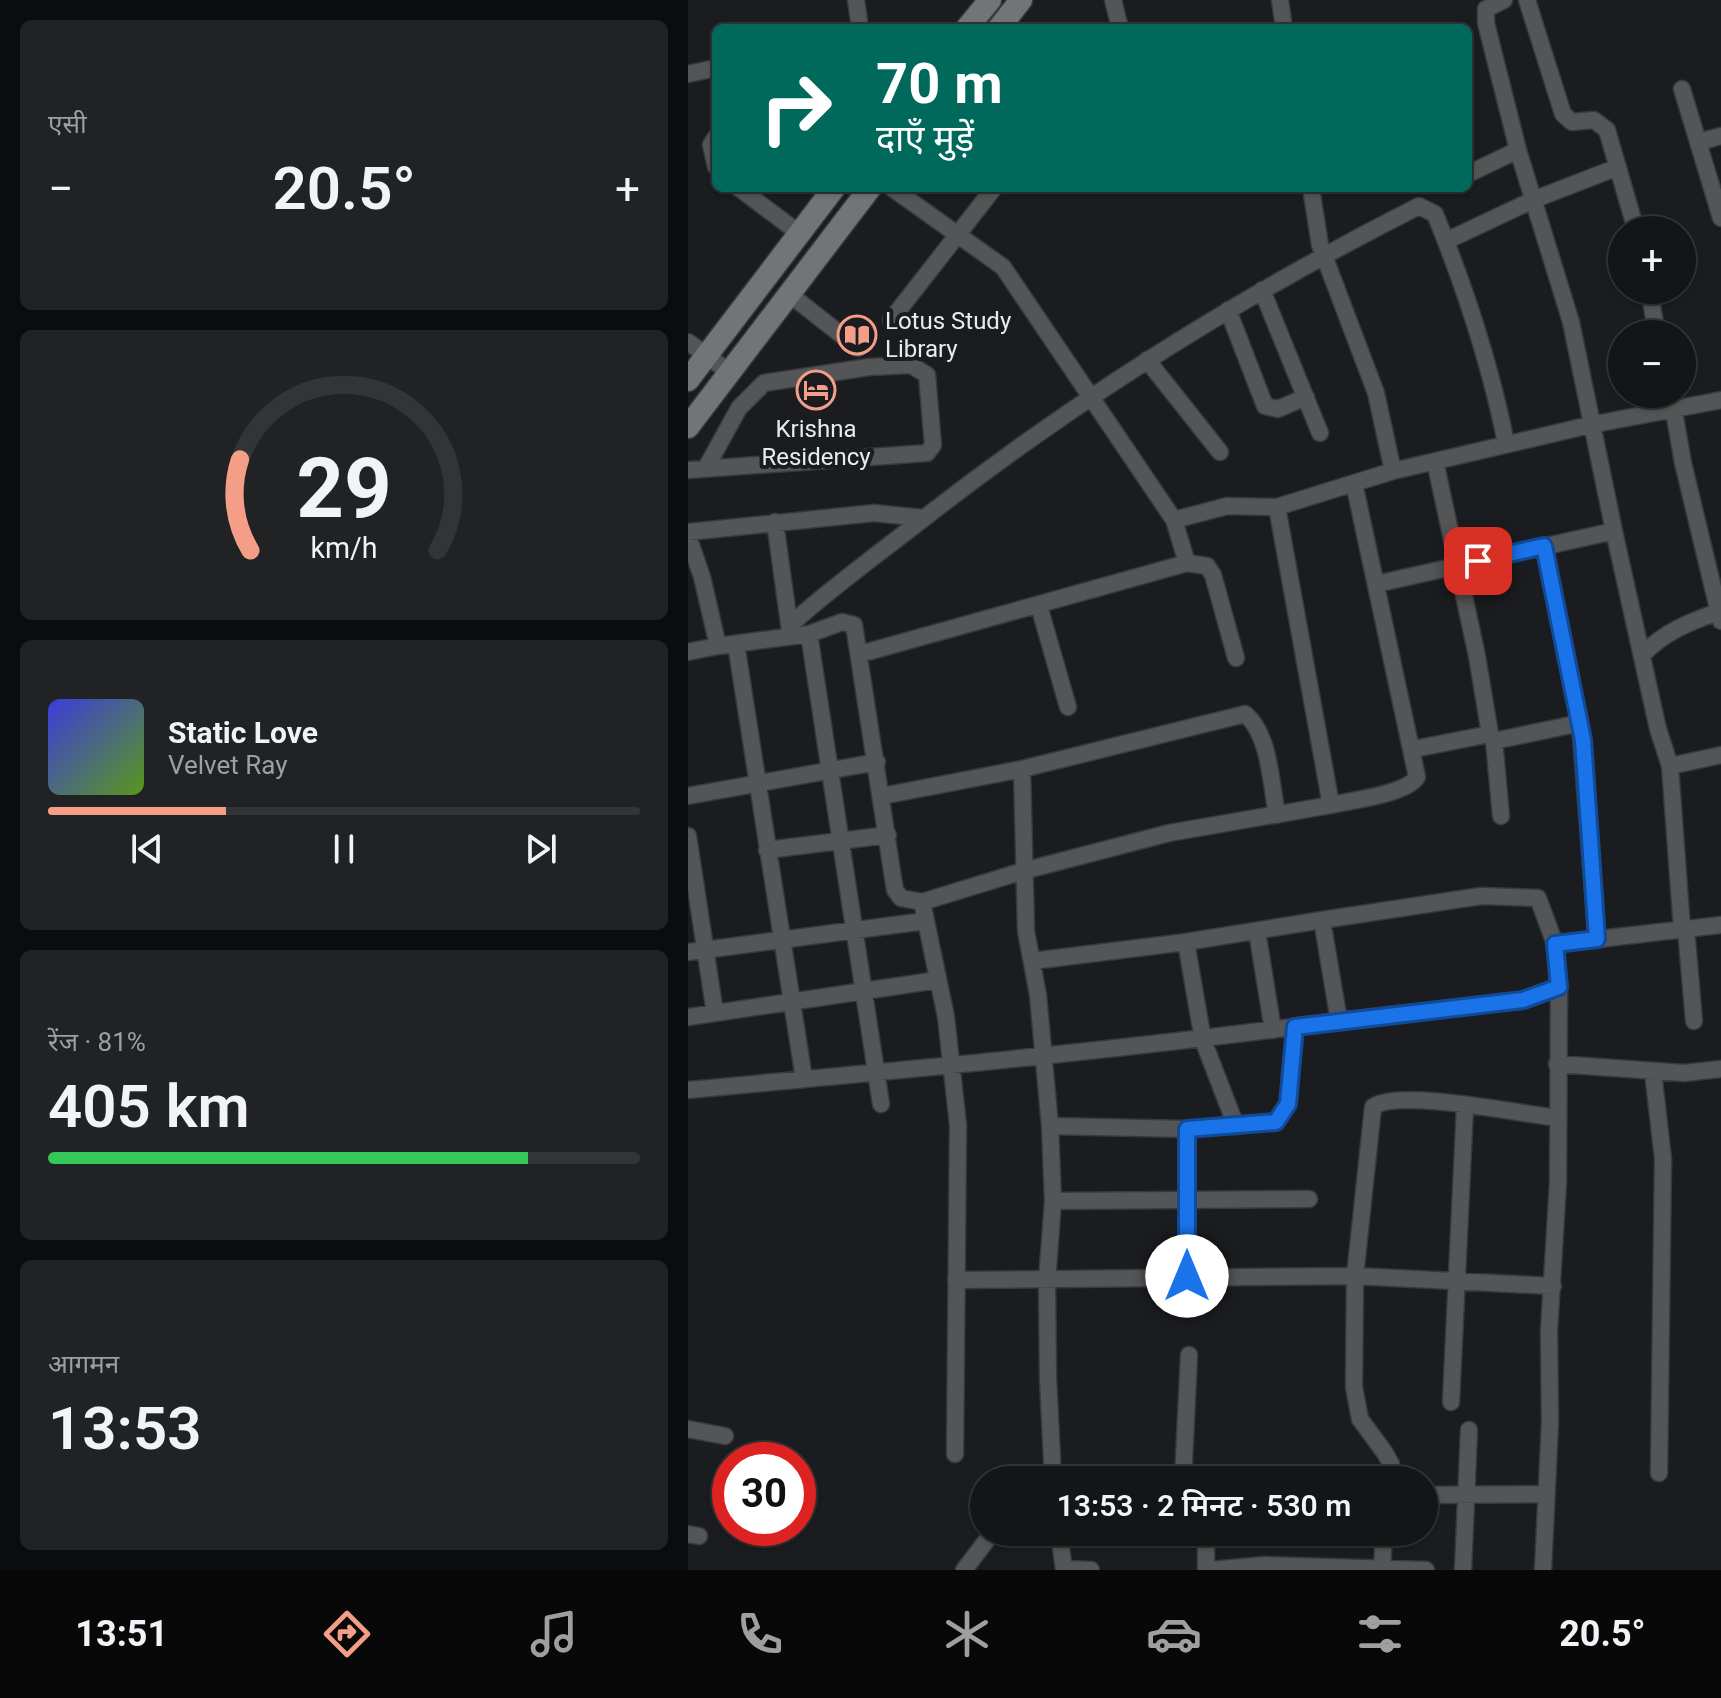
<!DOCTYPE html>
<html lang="hi">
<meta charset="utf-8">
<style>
:root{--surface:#141517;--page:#212224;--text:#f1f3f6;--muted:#9d9fa1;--line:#333436;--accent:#f49e87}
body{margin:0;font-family:Roboto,"Noto Sans Devanagari",sans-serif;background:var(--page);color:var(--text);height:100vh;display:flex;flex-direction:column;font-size:30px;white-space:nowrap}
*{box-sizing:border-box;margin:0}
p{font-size:26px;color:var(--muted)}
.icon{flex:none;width:44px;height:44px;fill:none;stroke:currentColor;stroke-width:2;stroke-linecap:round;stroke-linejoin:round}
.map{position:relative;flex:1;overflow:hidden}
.details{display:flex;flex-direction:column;gap:20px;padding:20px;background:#0b0c0d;width:688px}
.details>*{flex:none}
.top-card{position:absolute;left:24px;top:24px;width:760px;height:168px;border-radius:12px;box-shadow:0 2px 6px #0004,0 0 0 2px var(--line);background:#00695c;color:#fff;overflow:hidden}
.controls{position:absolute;left:920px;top:216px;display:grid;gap:16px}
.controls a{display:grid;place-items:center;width:88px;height:88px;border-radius:50%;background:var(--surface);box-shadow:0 2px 6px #0004,0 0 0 2px var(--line);font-size:40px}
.speed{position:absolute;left:24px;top:1442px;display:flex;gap:16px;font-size:40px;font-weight:700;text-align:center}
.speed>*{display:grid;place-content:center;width:104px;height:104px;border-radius:50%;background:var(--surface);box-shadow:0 2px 6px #0004,0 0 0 2px var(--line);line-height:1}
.speed .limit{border:12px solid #d22;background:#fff;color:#111}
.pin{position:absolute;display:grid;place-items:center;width:68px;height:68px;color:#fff;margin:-34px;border-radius:16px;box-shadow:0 4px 12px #0006}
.me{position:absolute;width:88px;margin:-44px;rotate:0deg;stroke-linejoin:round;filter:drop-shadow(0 0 6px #0008)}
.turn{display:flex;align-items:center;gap:28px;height:168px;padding:0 32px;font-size:36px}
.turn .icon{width:104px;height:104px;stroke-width:2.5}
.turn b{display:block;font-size:56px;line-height:68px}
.big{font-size:60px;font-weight:600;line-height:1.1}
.details .widget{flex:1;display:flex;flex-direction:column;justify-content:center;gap:12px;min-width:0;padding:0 28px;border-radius:12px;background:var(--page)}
.details .dial{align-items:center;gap:0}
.dial svg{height:208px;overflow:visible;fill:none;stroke:var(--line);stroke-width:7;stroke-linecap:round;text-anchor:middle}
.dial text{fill:var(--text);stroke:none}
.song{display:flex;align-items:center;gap:24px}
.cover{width:96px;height:96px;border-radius:12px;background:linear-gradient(135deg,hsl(240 70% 55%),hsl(90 70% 35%))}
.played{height:8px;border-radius:4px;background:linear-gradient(90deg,var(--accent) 30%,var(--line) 30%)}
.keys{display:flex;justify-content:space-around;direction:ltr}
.heat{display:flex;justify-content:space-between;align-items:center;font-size:44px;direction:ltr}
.charge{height:12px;border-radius:6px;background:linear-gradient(90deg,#34c759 81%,var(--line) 0)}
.trip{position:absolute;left:282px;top:1466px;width:468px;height:80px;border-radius:40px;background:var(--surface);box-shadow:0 2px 6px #0004,0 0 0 2px var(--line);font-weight:600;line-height:80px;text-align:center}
.tabs{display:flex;height:128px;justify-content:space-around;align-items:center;background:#080809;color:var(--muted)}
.tabs .icon{width:56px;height:56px}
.tabs .current{color:var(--accent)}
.tabs b{font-size:36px;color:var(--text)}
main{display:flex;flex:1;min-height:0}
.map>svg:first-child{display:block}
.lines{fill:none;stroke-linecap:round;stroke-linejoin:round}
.street-casing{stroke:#37393c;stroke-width:19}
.secondary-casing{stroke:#37393c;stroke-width:25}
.street{stroke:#535556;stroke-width:16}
.secondary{stroke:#727577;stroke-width:22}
.route-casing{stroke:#114b97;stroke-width:20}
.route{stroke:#1a73e8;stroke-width:14}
.labels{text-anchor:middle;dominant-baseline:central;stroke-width:8;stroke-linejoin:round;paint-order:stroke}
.poi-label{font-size:24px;fill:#eaebee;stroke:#1a1c1f;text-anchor:start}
</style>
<main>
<section class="details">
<div class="widget"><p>एसी</p>
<div class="heat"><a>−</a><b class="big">20.5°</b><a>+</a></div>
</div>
<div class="widget dial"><svg viewBox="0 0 100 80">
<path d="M14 69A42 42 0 1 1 86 69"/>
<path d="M14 69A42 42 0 0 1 10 34" stroke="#f49e87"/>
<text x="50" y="56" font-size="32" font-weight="700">29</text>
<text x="50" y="72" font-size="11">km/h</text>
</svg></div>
<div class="widget">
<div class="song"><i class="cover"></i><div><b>Static Love</b><p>Velvet Ray</p></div></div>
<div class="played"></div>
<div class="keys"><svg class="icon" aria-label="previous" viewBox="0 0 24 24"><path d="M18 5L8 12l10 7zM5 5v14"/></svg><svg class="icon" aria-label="pause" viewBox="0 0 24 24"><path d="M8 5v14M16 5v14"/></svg><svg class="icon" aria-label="next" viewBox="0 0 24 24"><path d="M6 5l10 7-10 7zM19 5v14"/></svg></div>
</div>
<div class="widget"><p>रेंज · 81%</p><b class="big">405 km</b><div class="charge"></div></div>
<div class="widget"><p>आगमन</p><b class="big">13:53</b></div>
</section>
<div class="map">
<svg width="1033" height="1570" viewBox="0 0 1033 1570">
<rect width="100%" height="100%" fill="#1a1c1f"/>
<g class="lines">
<g class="street-casing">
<path id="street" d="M168,0L172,28
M425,0L432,28
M592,0L596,28
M839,0L875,114L884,122L906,120L919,130L948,230
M0,74L28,68
M994,89L1033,218
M28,137L23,145L28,167
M1011,142L1033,136
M780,174L830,150
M51,188L111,233
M204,188L315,267L486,520L539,506L589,507L705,471
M623,188L632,245L688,393L705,471L902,425L1033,400
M758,241L845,200L930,167
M574,290L632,433
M961,290L969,334
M100,293L170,348
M540,310L577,406L590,409L618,397
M203,320L306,188
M0,342L41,372
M459,360L532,452
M983,394L995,463L1033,621
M747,461L789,656L802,734L806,741L892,723L909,939
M0,470L239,453L245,445L239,375L223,365L181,367L76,383L51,408L18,468
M486,520L499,563L519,566L525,575L548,658
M87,522L102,631
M926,531L970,729L982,766L994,929
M0,532L186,513L235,518
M0,536L14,577L30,646L0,652
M856,546L892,723
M688,584L926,531L883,322L830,150L798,23V9L816,0
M351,606L380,707
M102,625C144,587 190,554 235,519C390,398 555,295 731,206L747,214C778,290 802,363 818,443
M121,634L193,1104
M48,644L116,1079
M30,646L121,634L154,622L166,625L205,878L207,890L213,898L234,902L335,871L481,833L643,805L589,507
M172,654L499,563
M954,655C976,632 1003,621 1033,611
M806,741L813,816
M726,749L802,734
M982,766L1033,755
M334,769L338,931L350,995L362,1126L365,1201L359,1281L360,1378L365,1480
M0,796L189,762
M194,796L334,769L557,714C582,734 583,785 589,815
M643,805C664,800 719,794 729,777L666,483
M0,836L27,1013
M79,850L200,835
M234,902L258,1017L270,1125L267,1454
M998,929L1006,1021
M569,931L585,1030
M498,942L515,1040L548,1126
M867,944L871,987
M0,952L237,921
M344,961L498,942L634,920
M0,1017L250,980
M869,1064L996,1073L1033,1069
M965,1072L975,1159L971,1473
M0,1090C217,1070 434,1050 651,1021
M362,1126L499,1129
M365,1201L621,1199
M499,1276V1129L588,1122L600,1104L607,1027
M268,1280L667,1276L865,1286
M763,1402L777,1106
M0,1429L37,1436
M495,1480L501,1355
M703,1480V1464L697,1453L672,1419L666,1387L667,1276L685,1107C709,1088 834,1114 870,1118
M736,1495L858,1494
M371,1532L376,1570
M518,1532V1570
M0,1534L11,1536
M376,1569L403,1570
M276,1570L305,1532
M523,1570L577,1565L738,1570
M694,1570L696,1532
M775,1570L781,1430
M855,1570L862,1422L861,1331L870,1182L871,987L835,1000L651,1021L634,920L793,896L850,898L867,944L1033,925"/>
</g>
<g class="secondary-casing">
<path id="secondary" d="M279,28L302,0
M311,28L333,0
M0,380L146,188
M0,427L182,188"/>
</g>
<use href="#street" class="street"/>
<use href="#secondary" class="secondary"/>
</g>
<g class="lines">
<g class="route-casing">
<path id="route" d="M499,1276V1129L588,1122L600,1104L607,1027L835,1000L871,987L867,944L909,939L895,740L856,546L790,561"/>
</g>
<use href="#route" class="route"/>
</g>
<defs>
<g id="library-ring" transform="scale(2)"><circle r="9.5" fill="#1a1c1f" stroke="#f49e87" stroke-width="1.5"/><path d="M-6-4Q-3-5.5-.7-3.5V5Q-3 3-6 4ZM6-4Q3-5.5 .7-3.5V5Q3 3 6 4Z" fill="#f49e87"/></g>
<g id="hotel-ring" transform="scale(2)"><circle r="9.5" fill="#1a1c1f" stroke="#f49e87" stroke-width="1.5"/><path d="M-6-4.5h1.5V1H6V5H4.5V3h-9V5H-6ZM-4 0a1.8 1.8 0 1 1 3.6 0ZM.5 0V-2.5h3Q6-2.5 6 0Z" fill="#f49e87"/></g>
</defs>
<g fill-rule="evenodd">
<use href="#library-ring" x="169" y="335"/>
<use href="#hotel-ring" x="128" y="390"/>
</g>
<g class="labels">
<g class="poi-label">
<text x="197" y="321">Lotus Study<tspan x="197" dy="28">Library</tspan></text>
<text x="128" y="429" text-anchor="middle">Krishna<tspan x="128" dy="28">Residency</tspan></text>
</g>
</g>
</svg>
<div class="controls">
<a>+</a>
<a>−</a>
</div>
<div class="speed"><div class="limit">30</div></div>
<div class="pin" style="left:790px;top:561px;background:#d93025"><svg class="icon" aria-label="arrive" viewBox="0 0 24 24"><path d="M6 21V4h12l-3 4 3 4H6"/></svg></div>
<svg class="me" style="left:499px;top:1276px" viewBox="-20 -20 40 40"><circle r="19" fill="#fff"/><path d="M0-13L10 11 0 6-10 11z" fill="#1a73e8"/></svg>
<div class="trip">13:53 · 2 मिनट · 530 m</div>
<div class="top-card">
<div class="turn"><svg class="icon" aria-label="right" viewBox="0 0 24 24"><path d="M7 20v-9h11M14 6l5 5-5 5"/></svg><div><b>70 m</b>दाएँ मुड़ें</div></div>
</div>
</div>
</main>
<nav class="tabs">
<b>13:51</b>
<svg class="icon current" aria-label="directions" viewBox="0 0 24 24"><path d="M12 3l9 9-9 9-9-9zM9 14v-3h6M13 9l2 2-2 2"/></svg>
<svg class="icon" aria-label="music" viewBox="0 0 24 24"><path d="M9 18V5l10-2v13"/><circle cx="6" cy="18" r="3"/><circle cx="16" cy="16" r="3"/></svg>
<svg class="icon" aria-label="phone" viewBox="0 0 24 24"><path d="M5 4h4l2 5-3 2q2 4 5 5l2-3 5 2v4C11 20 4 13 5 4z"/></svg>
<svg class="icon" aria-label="climate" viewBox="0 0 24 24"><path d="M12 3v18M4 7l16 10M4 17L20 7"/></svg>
<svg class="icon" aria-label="car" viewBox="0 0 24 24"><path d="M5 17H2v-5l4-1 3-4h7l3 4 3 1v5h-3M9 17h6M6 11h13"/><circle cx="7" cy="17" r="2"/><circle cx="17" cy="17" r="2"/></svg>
<svg class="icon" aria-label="filters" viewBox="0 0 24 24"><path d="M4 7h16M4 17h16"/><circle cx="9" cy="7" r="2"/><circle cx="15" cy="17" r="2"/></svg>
<b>20.5°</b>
</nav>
